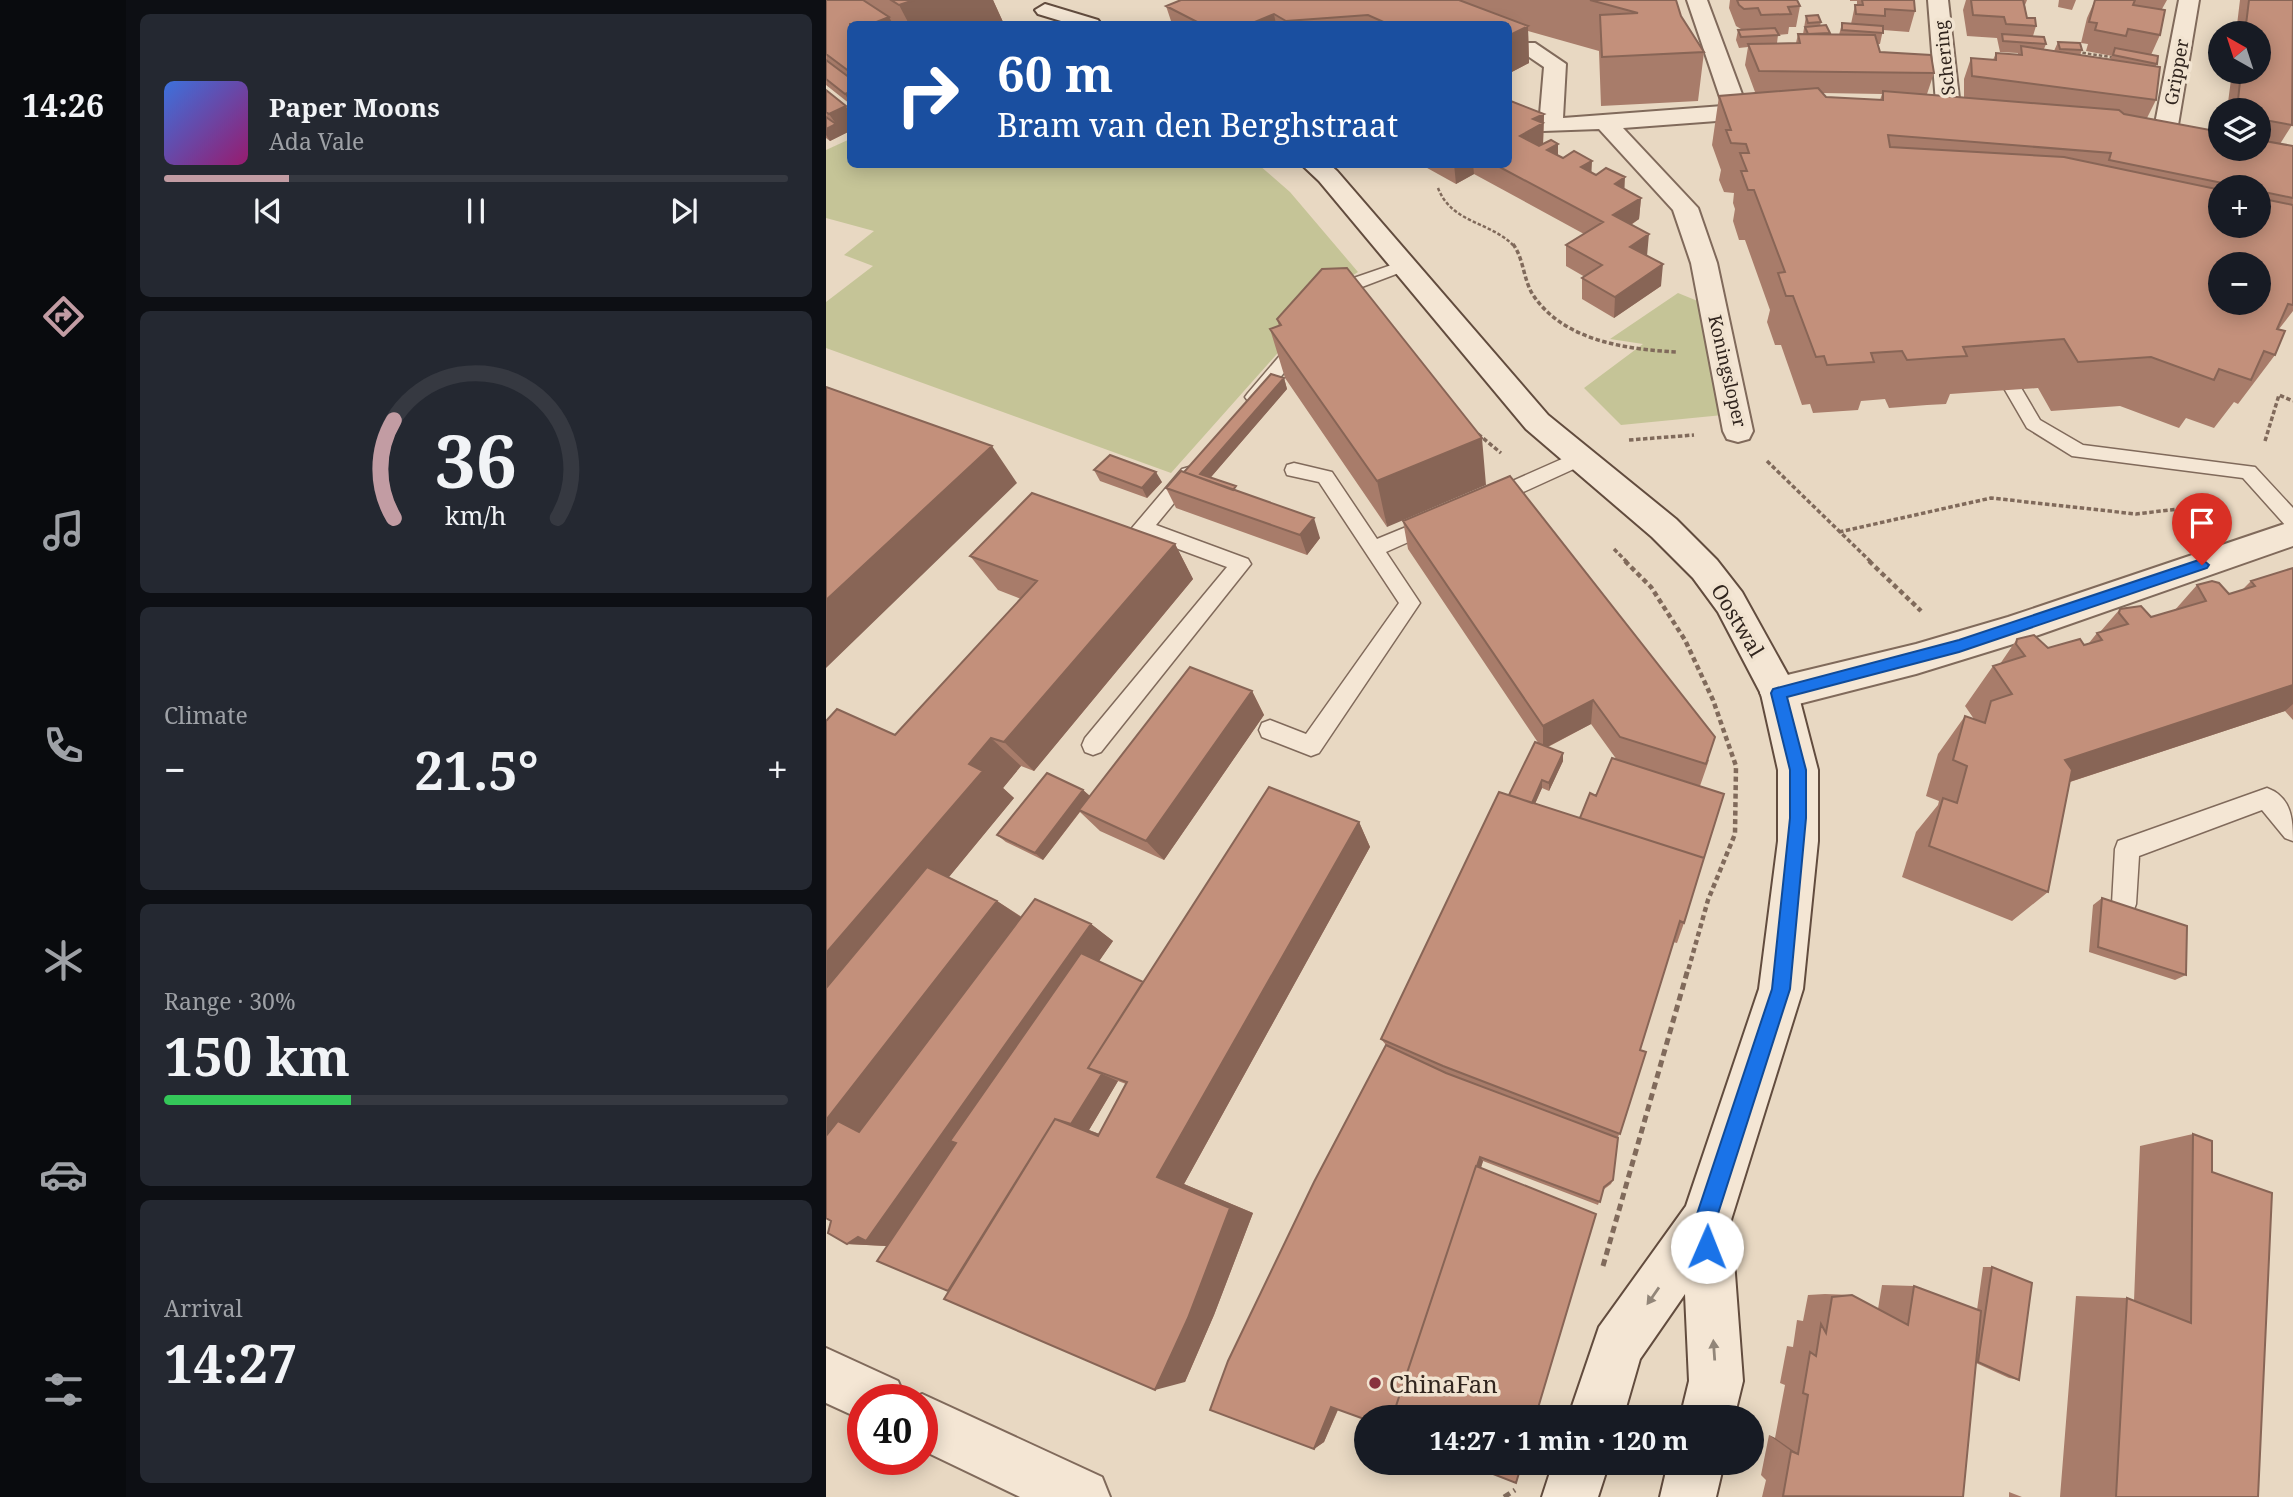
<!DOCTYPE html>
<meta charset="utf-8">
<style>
:root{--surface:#171b24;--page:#242831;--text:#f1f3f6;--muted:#9ea1a6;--line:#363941;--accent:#c29ca3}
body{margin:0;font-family:"Noto Serif",serif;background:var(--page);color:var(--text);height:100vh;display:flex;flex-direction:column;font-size:26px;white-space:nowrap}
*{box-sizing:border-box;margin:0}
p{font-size:23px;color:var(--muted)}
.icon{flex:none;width:38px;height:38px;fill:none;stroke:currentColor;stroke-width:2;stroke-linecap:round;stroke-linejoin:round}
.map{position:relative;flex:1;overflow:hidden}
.panel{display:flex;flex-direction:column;gap:14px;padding:14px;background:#0d0f14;width:700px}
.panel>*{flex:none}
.banner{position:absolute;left:21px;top:21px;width:665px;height:147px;border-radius:10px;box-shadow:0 4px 18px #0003;background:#1a4fa0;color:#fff;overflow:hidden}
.needle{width:46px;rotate:321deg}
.tools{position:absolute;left:1382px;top:21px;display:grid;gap:14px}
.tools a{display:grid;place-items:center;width:63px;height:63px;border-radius:50%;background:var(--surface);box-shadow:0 4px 18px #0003;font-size:35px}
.speed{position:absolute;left:21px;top:1384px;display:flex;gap:14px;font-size:35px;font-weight:700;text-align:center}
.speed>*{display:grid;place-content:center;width:91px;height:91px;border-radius:50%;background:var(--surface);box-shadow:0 4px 18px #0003;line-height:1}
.speed .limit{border:10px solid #d22;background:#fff;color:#111}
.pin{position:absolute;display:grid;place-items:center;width:60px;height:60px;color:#fff;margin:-72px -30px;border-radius:50% 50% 50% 0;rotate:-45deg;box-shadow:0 0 7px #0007}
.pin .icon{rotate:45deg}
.me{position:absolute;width:77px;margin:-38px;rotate:1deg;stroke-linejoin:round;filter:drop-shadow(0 0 5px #0008)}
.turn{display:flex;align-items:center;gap:24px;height:147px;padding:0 35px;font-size:32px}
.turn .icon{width:91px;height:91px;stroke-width:2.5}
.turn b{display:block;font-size:49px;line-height:60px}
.big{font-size:52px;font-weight:700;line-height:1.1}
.panel .widget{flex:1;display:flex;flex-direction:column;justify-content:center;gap:10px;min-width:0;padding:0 24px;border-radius:10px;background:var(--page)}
.panel .dial{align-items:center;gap:0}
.dial svg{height:182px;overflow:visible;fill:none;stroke:var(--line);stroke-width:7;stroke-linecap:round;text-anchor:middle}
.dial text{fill:var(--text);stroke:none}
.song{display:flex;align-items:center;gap:21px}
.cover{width:84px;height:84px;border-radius:10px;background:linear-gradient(135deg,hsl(220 70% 55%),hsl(320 70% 35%))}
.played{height:7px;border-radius:4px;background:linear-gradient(90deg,var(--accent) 20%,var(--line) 20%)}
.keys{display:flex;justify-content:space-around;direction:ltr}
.heat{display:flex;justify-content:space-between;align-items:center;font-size:38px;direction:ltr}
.charge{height:10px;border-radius:5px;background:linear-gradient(90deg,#34c759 30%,var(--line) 0)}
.trip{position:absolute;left:528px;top:1405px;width:410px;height:70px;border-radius:35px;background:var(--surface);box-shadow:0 4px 18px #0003;font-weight:700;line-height:70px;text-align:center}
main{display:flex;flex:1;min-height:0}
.tabs{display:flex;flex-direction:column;width:126px;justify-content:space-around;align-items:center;background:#090b0e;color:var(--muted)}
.tabs .icon{width:49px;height:49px}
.tabs .active{color:var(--accent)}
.tabs b{font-size:32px;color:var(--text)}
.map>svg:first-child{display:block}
.green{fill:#c5c497}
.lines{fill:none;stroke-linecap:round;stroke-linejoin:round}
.lane-casing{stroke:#806a5b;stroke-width:3}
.street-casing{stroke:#806a5b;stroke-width:4}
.secondary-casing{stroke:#624c3e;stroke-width:4}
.path-far3{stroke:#806a5b;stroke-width:2.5;stroke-dasharray:3.5 2;stroke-linecap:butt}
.path-far2{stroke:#806a5b;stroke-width:3.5;stroke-dasharray:4.5 2.5;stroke-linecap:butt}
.path-far1{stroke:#806a5b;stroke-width:4.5;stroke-dasharray:5 3.5;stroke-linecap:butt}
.path{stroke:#806a5b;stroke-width:5;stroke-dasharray:7 4.5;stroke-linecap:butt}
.lane{fill:#f4e6d4;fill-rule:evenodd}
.street{fill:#f4e6d4;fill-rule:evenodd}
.secondary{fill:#f4e6d4;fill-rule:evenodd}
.wall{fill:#a87c6a;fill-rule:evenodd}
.shaded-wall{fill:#886556}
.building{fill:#c3907b;stroke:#886556;stroke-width:2;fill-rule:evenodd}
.oneway{fill:#928679}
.route{fill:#1a73e8;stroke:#114b97;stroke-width:2}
.poi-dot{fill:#89323d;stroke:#f1e3d0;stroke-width:2.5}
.labels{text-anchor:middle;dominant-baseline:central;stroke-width:7;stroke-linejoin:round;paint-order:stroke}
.far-street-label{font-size:18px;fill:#31251e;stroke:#f1e3d0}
.street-label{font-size:21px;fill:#31251e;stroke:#f1e3d0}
.near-poi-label{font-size:24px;fill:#31251e;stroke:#f1e3d0;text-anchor:start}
</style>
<main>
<nav class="tabs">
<b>14:26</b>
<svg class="icon active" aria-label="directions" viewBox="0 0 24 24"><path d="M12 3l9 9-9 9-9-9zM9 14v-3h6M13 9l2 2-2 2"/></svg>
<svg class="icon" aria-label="music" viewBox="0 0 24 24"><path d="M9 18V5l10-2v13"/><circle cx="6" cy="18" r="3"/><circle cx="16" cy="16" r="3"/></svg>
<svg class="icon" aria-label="phone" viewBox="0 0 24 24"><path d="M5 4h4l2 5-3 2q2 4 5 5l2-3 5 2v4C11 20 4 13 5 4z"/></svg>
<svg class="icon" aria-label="climate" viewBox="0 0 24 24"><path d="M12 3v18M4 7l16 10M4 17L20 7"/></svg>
<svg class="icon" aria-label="car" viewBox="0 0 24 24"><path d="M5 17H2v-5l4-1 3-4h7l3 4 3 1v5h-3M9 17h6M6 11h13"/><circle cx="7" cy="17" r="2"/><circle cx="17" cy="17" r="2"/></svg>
<svg class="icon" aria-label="filters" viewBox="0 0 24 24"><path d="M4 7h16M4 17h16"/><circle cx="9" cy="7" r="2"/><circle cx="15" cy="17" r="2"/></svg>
</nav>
<section class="panel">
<div class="widget">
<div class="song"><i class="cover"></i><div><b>Paper Moons</b><p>Ada Vale</p></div></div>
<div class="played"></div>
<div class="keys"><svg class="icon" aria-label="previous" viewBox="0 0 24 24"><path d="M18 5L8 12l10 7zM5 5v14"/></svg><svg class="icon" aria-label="pause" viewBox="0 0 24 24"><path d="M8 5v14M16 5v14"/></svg><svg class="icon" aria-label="next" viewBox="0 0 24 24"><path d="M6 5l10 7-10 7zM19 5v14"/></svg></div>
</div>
<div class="widget dial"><svg viewBox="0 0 100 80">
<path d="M14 69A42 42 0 1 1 86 69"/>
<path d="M14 69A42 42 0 0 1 14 26" stroke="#c29ca3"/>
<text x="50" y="56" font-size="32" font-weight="700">36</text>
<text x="50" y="72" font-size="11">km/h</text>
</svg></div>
<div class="widget"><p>Climate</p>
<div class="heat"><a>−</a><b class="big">21.5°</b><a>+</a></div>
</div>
<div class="widget"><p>Range · 30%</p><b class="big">150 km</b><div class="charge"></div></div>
<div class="widget"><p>Arrival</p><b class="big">14:27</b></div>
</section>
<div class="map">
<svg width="1467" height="1497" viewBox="0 0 1467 1497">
<rect width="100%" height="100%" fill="#e8d8c2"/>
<path class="green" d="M24,139V164L433,165L464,192L532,272L513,284L345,473L0,348V302L47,266L18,255L48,231L0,218V150Z
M852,293L879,304L897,415L795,425L758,388L817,344L784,339Z"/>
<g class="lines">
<g class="lane-casing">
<path id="lane" d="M580,260L588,265L586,268L528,290L515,305H503L501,301L516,282Z
M474,338L480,339L482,343L480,347L434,401H422L419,397L422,393L468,339Z
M1188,384L1194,386L1214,420L1257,445L1429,467L1467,508V528L1460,526L1417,478L1246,456L1201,428L1179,390Z
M754,451L763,458L761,463L671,504L664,506L654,499L657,494Z
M468,463L506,472L551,539L607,516L617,523L614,528L560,552L594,603L493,753L485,756L436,737L433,730L436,723L444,720L480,734L573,603L493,482L461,475L459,470L461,465Z
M363,467L372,474L330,525L422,559L425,564L275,752L267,755L259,752L256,745L259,738L401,567L309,533L306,528L356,469Z
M1441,788C1465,797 1467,818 1467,841L1459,838L1436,810L1313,856L1310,904L1307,912L1298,916L1289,912L1286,904L1289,849L1292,841Z"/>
</g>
<g class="street-casing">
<path id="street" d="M861,0H881L920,105H952L956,110L952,115L944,117L797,128L872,208L891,263L927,431L923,439L912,442L901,439L897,431L865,263L847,210L773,129L717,131L713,126L718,67L690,48L693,43H709L740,64L737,118L897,106Z
M1102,0H1122L1135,116L1131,121H1115L1111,116Z
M1353,0H1373L1349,143L1345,148L1337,150L1299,143L1295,138L1299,133L1327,134Z
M1467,521V546L1184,645L1090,674L953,709L940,704L934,693L940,682L953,677L1090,644L1182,617Z
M0,1348L72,1381L80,1400H37V1420L0,1403Z
M96,1394L276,1477L284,1497H194L96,1450V1400H81Z"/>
</g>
<g class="secondary-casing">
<path id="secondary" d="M219,4L272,20L275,24H245L212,14L209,10Z
M475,164H503L511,171L722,415L850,519L891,560L916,592L972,693L992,770V841L977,989L905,1220L917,1381L908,1418H854L863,1381L859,1294L814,1359L797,1418H742L773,1327L860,1206L933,989L952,841V770L935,694L892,612L867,578L826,537L700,429L493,181Z
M727,1463H783L772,1497H716Z
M842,1463H898L890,1497H834Z"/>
</g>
<path class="path-far3" d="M1251,52L1291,58
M612,188C626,224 664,221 688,246"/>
<path class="path-far2" d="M687,244C698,259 697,279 707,295C738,341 799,349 850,352
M652,434L675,453
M803,440L868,435
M1439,441L1453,395L1467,401
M941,461L1045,562
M1013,532L1165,498L1310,514L1377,506
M788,549L801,562"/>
<path class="path-far1" d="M799,561L825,587L859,640L887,700L910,766L909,834L882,900L862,971
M1043,561L1095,611"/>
<path class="path" d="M777,1266L862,969
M678,1497L689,1490"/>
<use href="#lane" class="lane"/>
<use href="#street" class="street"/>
<use href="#secondary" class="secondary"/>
</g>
<path class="wall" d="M0,0H167L177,22L171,24H24V104L0,85Z
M355,0H850L855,16L878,52L872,101L775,106L773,51L702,31L703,63L682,74V24H346L340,6Z
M904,0H971L974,6L970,27H963L962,34L952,35L951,43H970L972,34H977L980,16L995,22L994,26L1004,33L1003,35H1013L1016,23L1025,24L1029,5H1031V1H1024V0H1088L1089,11L1083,32L1057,30L1054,44H1052L1054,52L1108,73L1101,94L1138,97V79L1145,58L1167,60L1170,53L1192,55V53L1174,52L1171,38L1141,36L1137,10L1140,0H1201L1199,5L1201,18L1210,26L1207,36L1220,44L1218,49L1228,51L1232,42L1256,50L1254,55L1284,59L1286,56L1260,51L1262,44L1255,43L1261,18L1269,0H1341L1336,9L1334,35L1325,55L1331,64L1330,66V100L1321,118L1433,149V110H1401L1406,72H1433V33H1410L1414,0H1467L1466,125L1454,144L1467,146V311L1453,329L1449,355L1412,404L1408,402L1388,428L1360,418L1353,428L1294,406L1225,411L1212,388L1124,394L1120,404L1101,405L1063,408L1059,399L1035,401L1032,410L987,413L984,404L976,405L955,345H949L941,322L944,310L919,240H913L907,221L909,209L907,203L908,193L898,192L893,180L895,170L886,145L893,96L939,92H929L919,65L922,47L913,48L910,40L912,30L915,29L910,26L903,8ZM996,93L1056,94L1054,100L1000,97ZM1395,187H1433V226H1395Z
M1233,0H1250L1246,10L1232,7Z
M0,90L24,131L4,141L0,138Z
M718,114L717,144H732V156L815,198L813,219L805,225L821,256L835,286L788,318L756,299V278L759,277L740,266V245L758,234L648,174L630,184L594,164H682Z
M521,268L561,527L459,378L444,329L453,326L451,319Z
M458,378L461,389L385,477L412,491L494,538L481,555L350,508L340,488Z
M268,470L336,482L321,498L274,481Z
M577,521L883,760L874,786L858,923L851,943L847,942L814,1050L792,1138L787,1180L785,1184L777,1190L772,1205L657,1161L655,1168L512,1410L498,1442L488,1449L560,1045L555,1039L713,744L582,549ZM765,724L791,760L770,796L754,818L709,804L716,788L723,791L737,761V753L722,747Z
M349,544L367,579L208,771L195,766L177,788L188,798L123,877L171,901L196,917L265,924L287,941L273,961L317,982L533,822L544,847L358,1184L427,1213L388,1315L359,1382L122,1291L62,1245L60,1246L21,1244L5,1221L69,735L195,599L172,590L144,556ZM292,1081L300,1084L273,1134L263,1130Z
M1467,568V720L1459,711L1244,782L1222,892L1186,921L1076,877L1090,832L1112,805L1113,801L1100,796L1112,754L1139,716L1148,719L1139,706L1167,666L1174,664L1191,639L1222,648L1258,645L1263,643L1271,633L1274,632L1294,609L1325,617L1348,611L1371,585L1403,594L1416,590L1425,581Z
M426,691L438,715L338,860L274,831L254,812L217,860L180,842L171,835L257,790L264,796Z
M1276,898L1360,975L1349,980L1263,952L1267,905Z
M1367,1134L1386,1172L1431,1487L1432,1497H1234L1250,1296L1301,1298L1308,1301L1314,1146Z
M1157,1267H1166L1193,1380L1183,1378L1150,1363L1137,1497H936L940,1480L935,1475L943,1435L949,1438L959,1385L954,1383L961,1346L967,1347L971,1320L977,1321L982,1295L999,1294L1026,1295L1052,1309L1056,1285L1088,1286L1151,1310Z
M1183,1492L1196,1497H1183Z"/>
<path class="shaded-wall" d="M88,0H167L177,22L171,24H83L73,5Z
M448,14L450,24H424Z
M63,17L67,24H51L50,22Z
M702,26L703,63L682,74V36Z
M24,92V103L19,94Z
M20,106L24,113V131L4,141L0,135V129L10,124L3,114Z
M718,114L717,144L695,157L694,136L707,119Z
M732,144V165L721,150Z
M766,161L765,182L755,167Z
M628,164H647L648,174L630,184Z
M799,177L798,199L789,184Z
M815,198L813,219L786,237L787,215Z
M823,234L821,256L804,247Z
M837,264L835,286L788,318L789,297Z
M458,378L461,389L379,484L374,474Z
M656,438L660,485L561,527L551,481Z
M166,446L191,483L0,668V600Z
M330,472L336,482L321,498L316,488Z
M488,518L494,538L481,555L474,535Z
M349,544L367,579L208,771L178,742Z
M1467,685V704L1459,711L1204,795L1239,760Z
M426,691L438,715L338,860L320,841Z
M767,700L765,724L717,749V726Z
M165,738L195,766L177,788L188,798L0,1026V953L143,764Z
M737,753V761L723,791V783Z
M716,780V788L699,826L698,819Z
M257,790L265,797L217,860L209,853Z
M533,822L544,847L358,1184L427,1213L388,1315L359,1382L329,1390L331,1177Z
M171,901L204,923L0,1194V1120Z
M265,924L287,941L78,1243L66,1242L60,1246L21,1244Z
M276,1074L292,1081L263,1130L302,1145L272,1136L229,1119Z
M654,1157L657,1161L573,1418Z
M515,1402L498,1442L488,1449L505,1407Z
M943,1435L949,1438L972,1454L965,1451Z"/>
<path class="building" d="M0,0H37L63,17L50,22L54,24H24V72L0,54Z
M65,0H88L73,5Z
M355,0H633L702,26L682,36V24H562L542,15L460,21L448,14L424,24H375L340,6Z
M764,0H850L855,16L878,52L776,57L774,15L812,13Z
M911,0H971L974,6L962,7L965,14L935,15L932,8L918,9L913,5Z
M1036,0H1088L1089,11L1059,9V16L1030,14L1029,5H1037Z
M1145,0H1197L1201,18H1209L1210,26L1180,24L1178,17L1147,15Z
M1269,0H1309L1307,5L1339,10L1334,35L1302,29L1300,36L1269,30L1271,23L1263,22Z
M1423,0H1467L1466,125L1433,119V110H1411L1415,72H1433V33H1419Z
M992,15L995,22L982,23L980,16Z
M1016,23L1057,26V33L1016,30Z
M1000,25L1004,33L982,34L979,27Z
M949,28L953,35L915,37L912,30Z
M972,34L1049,35L1054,52L1105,55L1108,73L933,71L922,44L974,43Z
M1176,34L1218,37L1220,44L1177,41Z
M1232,42L1254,43L1256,50L1234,49Z
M1195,46L1334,67L1330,100L1146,76L1145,58L1170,60V53L1196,55Z
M1289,48L1332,56L1331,64L1287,55Z
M0,60L24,78V92L19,94L0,79Z
M992,88L1000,97L1057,100V91L1293,110L1298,114L1395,132V149H1433V140L1467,146V198L1433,191V187H1416L1283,160L1285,153L1062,135L1064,147L1238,157L1395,190V226H1433V198L1467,205V305L1462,304L1451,329L1459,331L1449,355L1438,351L1425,380L1393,369L1388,380L1325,357L1252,362L1238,339L1137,347L1141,356L1122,357L1081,360L1076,351L1045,353L1048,362L1001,365L998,356L990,357L967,296H960L952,273L959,272L928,190H922L915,171H921L914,153H923L920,144L905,143L900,130H905L893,96ZM1395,264H1433V303H1395Z
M0,90L20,106L3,114L0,112Z
M682,100L718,114L707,119L717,123L694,136L713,146L725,140L732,144L721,150L737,158L748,151L766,161L755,167L770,175L780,168L799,177L789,184L815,198L787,215L823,234L804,247L837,264L789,297L756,278L776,265L740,245L777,222L668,164H682Z
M0,117L10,124L0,129Z
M521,268L656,438L551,481L444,329L455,325L451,319L496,269Z
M445,374L458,378L374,474L410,486L407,490L358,472Z
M0,387L166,446L0,600Z
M284,455L330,472L316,488L268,470Z
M355,471L488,518L474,535L340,488Z
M684,476L889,737L880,764L794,737L767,700L717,726L577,521Z
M206,493L349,544L178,742L165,738L143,764L157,771L0,953V721L11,709L69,735L211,581L144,556Z
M1467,568V685L1239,760L1246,770L1222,892L1103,846L1117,798L1131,803L1141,766L1127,760L1139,716L1159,723L1165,701L1186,694L1167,666L1199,656L1190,644L1191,639L1208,635L1222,648L1254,639L1258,645L1276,640L1271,633L1302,624L1293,613L1294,609L1315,606L1325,617L1380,601L1371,585L1386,581L1393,583L1403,594L1429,586L1425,581Z
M364,667L426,691L320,841L253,810Z
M709,742L737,753L723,783L716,780L706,803L683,795Z
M786,758L898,794L878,858L754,818L764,793L770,796Z
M221,773L257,790L209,853L171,835Z
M443,787L533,822L331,1177L404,1208L362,1318L329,1390L118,1299L229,1119L272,1136L301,1082L262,1068Z
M673,792L878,858L858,923L854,921L814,1050L820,1052L794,1134L617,1066L555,1039Z
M101,867L171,901L0,1120V988Z
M1276,898L1361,926L1360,975L1272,947Z
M209,899L265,924L40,1241L32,1237L21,1244L2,1233L5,1221L0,1218V1136L12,1121L33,1132Z
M255,953L317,982L262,1068L276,1074L245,1124L229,1119L122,1291L51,1261L130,1143L124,1141Z
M560,1045L620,1073L792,1138L787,1180L778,1187L774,1202L654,1157L651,1166H650L566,1418H541V1420L505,1407L488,1449L384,1410L402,1361L488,1182Z
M1367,1134L1386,1141V1172L1446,1193L1432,1497H1290L1301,1298L1365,1323Z
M650,1166L770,1214L709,1418H566Z
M1166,1267L1206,1283L1193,1380L1152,1362Z
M1088,1286L1155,1311L1137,1497L957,1496L965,1451L972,1454L982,1395L977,1393L984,1352L990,1356L995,1324L1000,1333L1006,1297L1026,1295L1082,1325Z
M639,1463H696L690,1483Z"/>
<defs><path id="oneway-solid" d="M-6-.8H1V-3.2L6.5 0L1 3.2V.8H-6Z" transform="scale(1.75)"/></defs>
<g class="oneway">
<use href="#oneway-solid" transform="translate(827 1296) rotate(125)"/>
<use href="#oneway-solid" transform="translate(888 1350) rotate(-94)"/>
</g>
<path class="route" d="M1376,559L1383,565L1381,568L1133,652L961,697L980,770V818L964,989L890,1220L892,1247L889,1254L881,1257L874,1254L869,1220L946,989L964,818V770L945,693L947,689L1133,640Z"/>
<circle class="poi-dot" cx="549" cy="1383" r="7"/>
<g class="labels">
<g class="far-street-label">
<text transform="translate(1118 58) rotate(-96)">Schering</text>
<text transform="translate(1350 72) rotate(-80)">Gripper</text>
<text transform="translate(902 371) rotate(77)">Koningsloper</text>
</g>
<g class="street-label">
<text transform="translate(912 620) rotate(59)">Oostwal</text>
</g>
<g class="near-poi-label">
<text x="563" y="1383">ChinaFan</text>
</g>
</g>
</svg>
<div class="tools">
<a><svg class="needle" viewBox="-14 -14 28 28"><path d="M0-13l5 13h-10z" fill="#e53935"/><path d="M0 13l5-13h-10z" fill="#9ea1a6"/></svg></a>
<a><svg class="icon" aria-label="layers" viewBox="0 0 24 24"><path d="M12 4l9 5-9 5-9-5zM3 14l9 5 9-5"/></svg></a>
<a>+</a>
<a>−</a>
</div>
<div class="speed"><div class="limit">40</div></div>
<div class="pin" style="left:1376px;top:565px;background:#d93025"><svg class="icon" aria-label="arrive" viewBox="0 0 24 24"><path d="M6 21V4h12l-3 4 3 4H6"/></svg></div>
<svg class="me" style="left:881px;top:1247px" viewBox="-20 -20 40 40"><circle r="19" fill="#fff"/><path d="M0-13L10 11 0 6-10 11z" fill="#1a73e8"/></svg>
<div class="trip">14:27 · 1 min · 120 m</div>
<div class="banner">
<div class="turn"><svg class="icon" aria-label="right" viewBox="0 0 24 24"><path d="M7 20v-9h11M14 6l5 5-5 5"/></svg><div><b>60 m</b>Bram van den Berghstraat</div></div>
</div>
</div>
</main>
